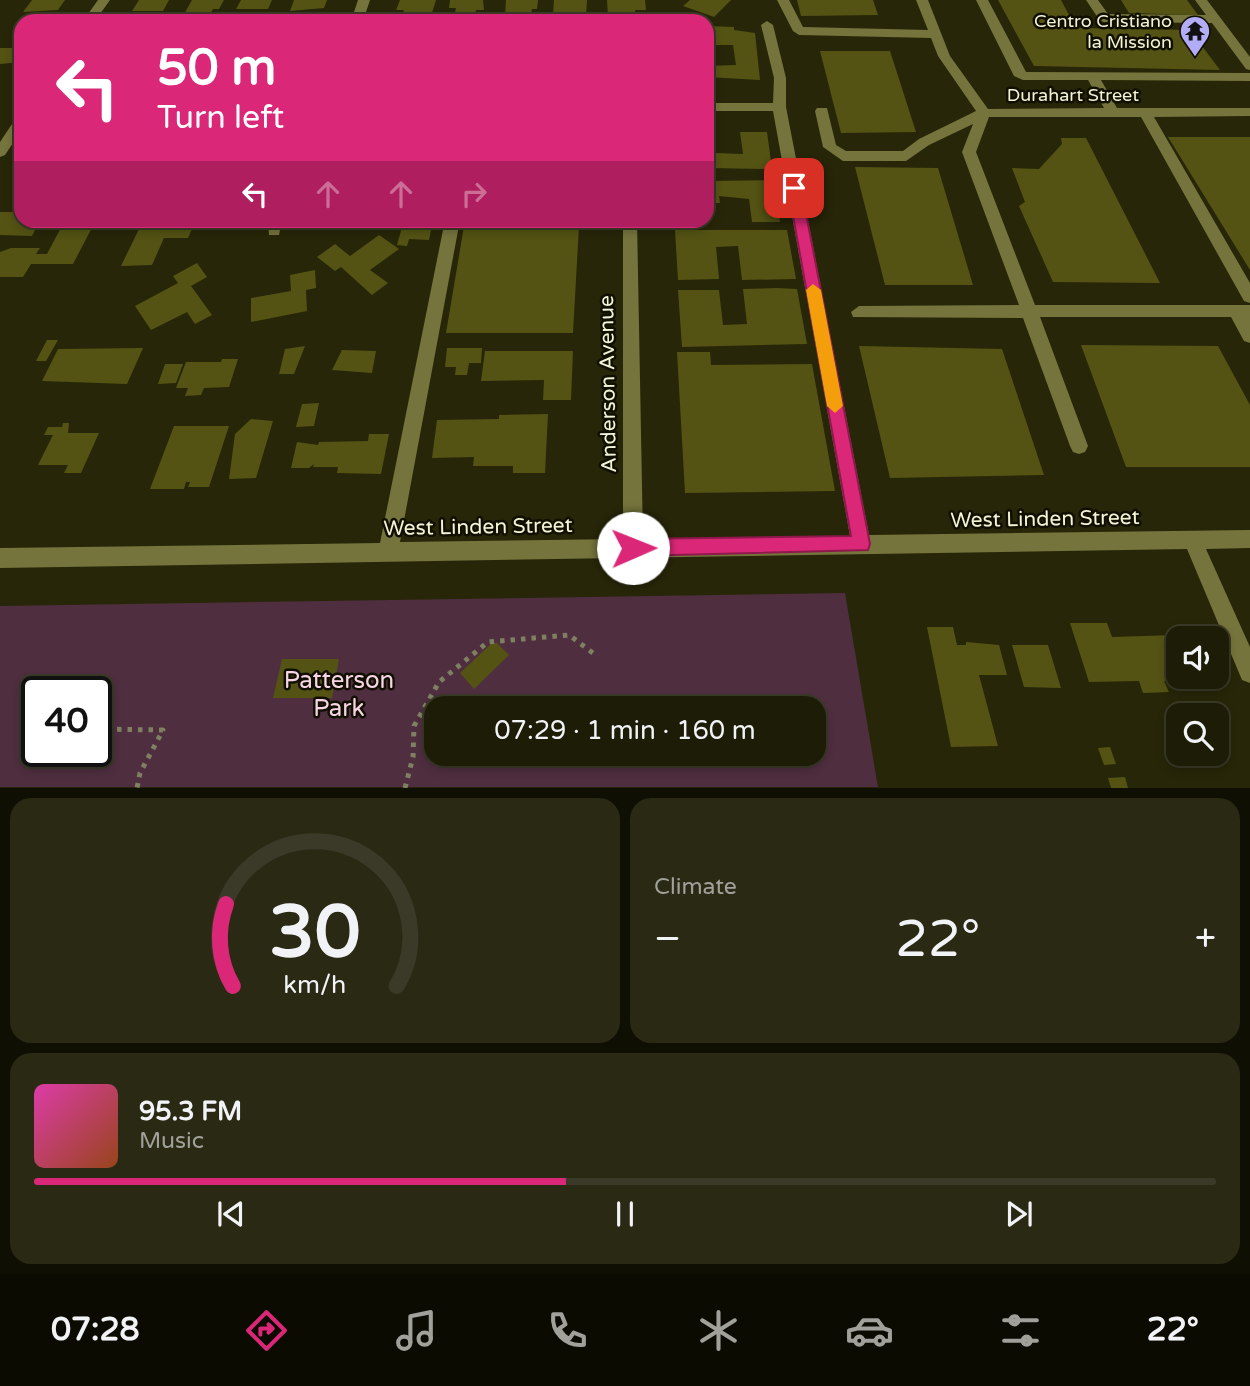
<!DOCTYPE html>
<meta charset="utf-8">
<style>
:root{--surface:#1d1c06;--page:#2a2914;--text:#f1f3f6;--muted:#a0a19b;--line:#3b3a28;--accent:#db2777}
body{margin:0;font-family:"Varela Round",sans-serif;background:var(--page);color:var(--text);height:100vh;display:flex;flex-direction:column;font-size:26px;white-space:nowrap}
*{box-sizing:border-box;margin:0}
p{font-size:23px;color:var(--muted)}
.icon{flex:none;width:38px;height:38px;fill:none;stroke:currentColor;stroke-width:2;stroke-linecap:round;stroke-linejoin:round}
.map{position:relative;height:788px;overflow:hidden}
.side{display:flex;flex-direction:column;gap:10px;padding:10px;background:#100f03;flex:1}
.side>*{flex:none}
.banner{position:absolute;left:14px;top:14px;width:700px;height:214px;border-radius:21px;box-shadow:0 4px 10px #0003,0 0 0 2px var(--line);background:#db2777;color:#fff;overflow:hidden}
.buttons{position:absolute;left:1166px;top:626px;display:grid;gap:14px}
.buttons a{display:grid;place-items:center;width:63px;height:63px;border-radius:14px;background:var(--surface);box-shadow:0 4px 10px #0003,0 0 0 2px var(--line);font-size:35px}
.speed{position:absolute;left:21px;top:676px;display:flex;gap:14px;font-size:35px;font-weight:700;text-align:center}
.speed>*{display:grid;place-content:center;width:91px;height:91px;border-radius:50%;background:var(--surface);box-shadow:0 4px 10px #0003,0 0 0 2px var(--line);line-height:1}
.speed .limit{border:4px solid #111;border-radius:10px;background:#fff;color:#111}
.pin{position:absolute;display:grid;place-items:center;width:60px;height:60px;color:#fff;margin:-30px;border-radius:14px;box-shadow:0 4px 10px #0006}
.me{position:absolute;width:77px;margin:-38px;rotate:89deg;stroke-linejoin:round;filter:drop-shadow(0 0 5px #0008)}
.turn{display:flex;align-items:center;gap:24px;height:147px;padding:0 28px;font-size:32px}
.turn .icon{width:91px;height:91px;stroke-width:2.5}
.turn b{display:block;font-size:49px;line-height:60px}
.lanes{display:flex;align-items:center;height:66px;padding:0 28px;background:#0003;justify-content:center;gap:35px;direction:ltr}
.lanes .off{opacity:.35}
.big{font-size:52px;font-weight:600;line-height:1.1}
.side .tile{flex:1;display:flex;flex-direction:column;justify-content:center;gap:10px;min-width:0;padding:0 24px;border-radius:21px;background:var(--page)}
.side .dial{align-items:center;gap:0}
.dial svg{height:182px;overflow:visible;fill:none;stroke:var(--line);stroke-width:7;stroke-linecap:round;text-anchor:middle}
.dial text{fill:var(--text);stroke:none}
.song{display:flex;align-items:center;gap:21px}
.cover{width:84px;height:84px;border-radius:10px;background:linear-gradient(135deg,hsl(320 70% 55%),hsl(20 70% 35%))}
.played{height:7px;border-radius:4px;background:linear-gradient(90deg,var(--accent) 45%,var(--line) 45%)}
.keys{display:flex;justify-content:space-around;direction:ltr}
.heat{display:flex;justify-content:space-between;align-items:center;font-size:38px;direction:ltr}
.side .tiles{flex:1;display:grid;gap:10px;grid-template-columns:1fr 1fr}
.tile:last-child{grid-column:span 2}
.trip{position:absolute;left:424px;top:696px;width:402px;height:70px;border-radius:21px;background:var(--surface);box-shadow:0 4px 10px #0003,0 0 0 2px var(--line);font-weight:600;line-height:70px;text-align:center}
.dock{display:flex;height:112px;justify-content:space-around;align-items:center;background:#0c0b02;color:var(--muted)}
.dock .icon{width:49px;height:49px}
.dock .selected{color:var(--accent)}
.dock b{font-size:32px;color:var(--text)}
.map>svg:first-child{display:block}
.green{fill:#4e2e3f;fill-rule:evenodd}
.building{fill:#545314}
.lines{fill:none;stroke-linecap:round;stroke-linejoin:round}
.path{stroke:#7f7f61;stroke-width:5;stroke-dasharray:4.5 6;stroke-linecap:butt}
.minor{fill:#75743c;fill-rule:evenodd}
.route{fill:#db2777;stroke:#8e194d;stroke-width:2}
.slow{fill:#f59e0b}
.labels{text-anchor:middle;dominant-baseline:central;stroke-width:5;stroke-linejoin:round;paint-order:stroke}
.far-poi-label{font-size:18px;fill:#f3f3d6;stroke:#100f00;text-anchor:end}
.far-street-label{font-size:18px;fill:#f3f3d6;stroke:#100f00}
.street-label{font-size:21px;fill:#f3f3d6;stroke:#100f00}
.near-park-label{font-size:24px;fill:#f8d5e6;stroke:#100f00}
</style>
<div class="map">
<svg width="1250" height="788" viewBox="0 0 1250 788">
<rect width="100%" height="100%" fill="#272608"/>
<path class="green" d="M845,593L878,787H0V606ZM37,691H96V751H37ZM436,709H814V754H436Z"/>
<path class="building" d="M32,0H65L58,10L23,12Z
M139,0H169L163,11H132Z
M192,0H224L219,9H213L209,16H183Z
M241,0H272L268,9H236Z
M294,0H327L324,8L290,11Z
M400,0H436L431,16H402L404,10H396Z
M450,0H483L484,10H476L475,17H454L456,8H449Z
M506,0H538L537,9H532L531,16H505Z
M554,0H587L586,15H553Z
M607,0H645L646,10H635V17H608Z
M690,0H731L714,17L683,6Z
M797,0H873L878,15L801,16Z
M998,0H1061L1076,28L1190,30L1220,70L1034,66Z
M1121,0H1187L1198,15L1129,13Z
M707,26L734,27V30L755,33L760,80L707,77V66L736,65L733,45H707Z
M0,48H21V62L0,64Z
M820,51H890L916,132L841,133Z
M740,132H767L772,169L707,168V147H714L715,153L743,154Z
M1168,137H1250V270Z
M1061,138H1086L1160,283L1053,282L1019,206L1025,202L1012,168L1039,169L1062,144Z
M855,167L938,168L973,285H885Z
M774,180L780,222H752L749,199L719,196L720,203H707V181Z
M0,212H21V220H40L32,236L0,235Z
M65,220H96L73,264H31L23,277H0V252L11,248H40L36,254H47Z
M404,220H433L429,240L409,239L407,246L397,245Z
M167,222H195L188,238H164L152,265L121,266L140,227H165Z
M464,226H579L573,333H446Z
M675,230H787L796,279L742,280L738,246L716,247L719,279L678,280Z
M379,235L399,249L370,270L388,283L372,295L341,267L335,271L317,257L335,244L350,256Z
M197,263L207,277L191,286L212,315L195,324L187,312L151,330L135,306L178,283L173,276Z
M315,270L316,288L306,290L307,311L251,322V298L291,291L290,275Z
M777,288L797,289L807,344L682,347L678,290H719L723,325L747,324L743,289Z
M47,340H58L46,361H36Z
M1081,345L1218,346L1250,405V467H1126Z
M305,346L294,374H279L285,349Z
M859,346L1002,349L1044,475L890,478Z
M143,348L127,384L42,381L58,349Z
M447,348H482L481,363H469L467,375H455L456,367H445Z
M342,350L376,351L372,373L332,370Z
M485,351H573L571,400H543L544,380L481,381Z
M677,352H710L711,365L812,364L835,491L685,493Z
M222,359H238L229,387L204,388L201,395L185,396L188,388H176L186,362H221Z
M165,364H183L176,383L158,384Z
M319,403L314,426L296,427L302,404Z
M548,414L545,473H513V466H473L474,457L432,458L437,420L499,419V415Z
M251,419L273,421L256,478L229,479L235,434Z
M63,423H69L68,433H99L81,473H64L68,465H38L53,435H44L48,427H62Z
M174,426H229L209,487H188L190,482H186L184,489H150Z
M369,434H389L381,474L337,473L338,467H313L314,464L309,468H291L297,442L318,445L319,442L368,441Z
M1070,623H1107L1112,637L1176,635L1178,677H1193L1195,681H1164L1169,692L1143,693L1139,681L1089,682Z
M927,627H953L957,645H966V642L999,645L1007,675H979L998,746L951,747Z
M492,643H497L509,655L474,689L460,673Z
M1012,645H1048L1061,688L1024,687Z
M282,659H339L332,698H273Z
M1110,747L1116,764L1104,765L1098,748Z
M1125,777L1128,788H1111L1108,778Z"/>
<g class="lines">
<path class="path" d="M27,728H37
M96,729L163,730L140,773L137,788
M405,788L413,757L414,726L439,682L488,642L569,635L593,653"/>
<path class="minor" d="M98,0H110L95,21H83Z
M358,0H370L363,21H351Z
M777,0H789L803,27L928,30L916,0H928L950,56L988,109L1104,108L1088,80H1023L1014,76L976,0H988L1026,72L1250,73V81L1101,80L1117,108H1250V116L1154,117L1250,283V303L1244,301L1141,117H989L976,152L1035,305H1250V343L1244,341L1231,317H1040L1088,446L1085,452L1079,454L1073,452L1070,446L1023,318L853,317L851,312L859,306L1019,305L962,152L973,124L929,145L906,161H843L823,147L815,111L817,108H827L836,145L846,151H903L919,139L976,111L938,56L931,38L799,35L793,31Z
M1086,0H1098L1108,14L1206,15L1195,0H1207L1250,57V70L1246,69L1212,23L1104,22L1100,21Z
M767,21L773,25L786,78V107L869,535L1250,530V548L1206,549L1250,647V683L1242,680L1187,549L0,568V548L380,543L445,220H460L400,542L623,539V220H637L643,539L850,536L773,111H707V103H773L774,78L761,25Z
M21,117V131L5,155L0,157V142L16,118Z
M268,220H282L279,235H269Z"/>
</g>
<path class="route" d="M794,184L801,188L870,544L868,550L633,556L626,554L624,548L626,541L633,539L851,536L788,188Z"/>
<path class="slow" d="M813,284L821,290L843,406L835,413L827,406L806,290Z"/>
<defs>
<g id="temple-pin" transform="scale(1.575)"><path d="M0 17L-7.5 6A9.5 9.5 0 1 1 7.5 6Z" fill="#b3acf9" stroke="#100f00"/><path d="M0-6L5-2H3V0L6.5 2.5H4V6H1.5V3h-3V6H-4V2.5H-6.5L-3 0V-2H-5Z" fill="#111"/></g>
</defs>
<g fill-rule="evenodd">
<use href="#temple-pin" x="1195" y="31"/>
</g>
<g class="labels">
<g class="far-poi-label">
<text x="1172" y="21">Centro Cristiano<tspan x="1172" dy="21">la Mission</tspan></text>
</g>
<g class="far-street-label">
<text x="1073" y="95">Durahart Street</text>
</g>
<g class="street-label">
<text transform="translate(608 384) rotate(-91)">Anderson Avenue</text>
<text transform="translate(1045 519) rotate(-1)">West Linden Street</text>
<text transform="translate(478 527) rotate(-1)">West Linden Street</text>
</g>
<g class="near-park-label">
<text x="339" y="680">Patterson<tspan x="339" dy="28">Park</tspan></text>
</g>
</g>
</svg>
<div class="buttons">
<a><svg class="icon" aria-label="sound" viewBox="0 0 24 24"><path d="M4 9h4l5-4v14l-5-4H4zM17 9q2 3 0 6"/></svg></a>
<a><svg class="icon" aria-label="search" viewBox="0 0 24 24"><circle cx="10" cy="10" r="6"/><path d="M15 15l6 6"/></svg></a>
</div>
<div class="speed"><div class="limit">40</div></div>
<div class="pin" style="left:794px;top:188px;background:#d93025"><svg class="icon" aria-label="arrive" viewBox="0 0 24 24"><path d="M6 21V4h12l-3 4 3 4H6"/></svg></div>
<svg class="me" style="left:633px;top:548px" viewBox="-20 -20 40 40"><circle r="19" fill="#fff"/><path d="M0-13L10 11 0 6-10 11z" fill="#db2777"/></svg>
<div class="trip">07:29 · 1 min · 160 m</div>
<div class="banner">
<div class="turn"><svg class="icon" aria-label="left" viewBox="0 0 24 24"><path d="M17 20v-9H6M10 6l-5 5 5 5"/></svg><div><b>50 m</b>Turn left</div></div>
<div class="lanes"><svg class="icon" aria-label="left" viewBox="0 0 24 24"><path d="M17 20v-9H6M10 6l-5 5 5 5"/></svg><svg class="icon off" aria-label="ahead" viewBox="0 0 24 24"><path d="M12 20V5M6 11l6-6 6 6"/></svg><svg class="icon off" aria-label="ahead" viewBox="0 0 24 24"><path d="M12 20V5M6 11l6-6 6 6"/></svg><svg class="icon off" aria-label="right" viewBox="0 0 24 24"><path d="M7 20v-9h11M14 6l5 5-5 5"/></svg></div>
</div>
</div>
<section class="side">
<div class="tiles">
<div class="tile dial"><svg viewBox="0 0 100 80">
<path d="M14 69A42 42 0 1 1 86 69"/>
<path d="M14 69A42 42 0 0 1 11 33" stroke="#db2777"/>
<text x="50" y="56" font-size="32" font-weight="700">30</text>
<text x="50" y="72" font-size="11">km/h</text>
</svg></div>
<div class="tile"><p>Climate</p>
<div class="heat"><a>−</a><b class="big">22°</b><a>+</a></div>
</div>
<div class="tile">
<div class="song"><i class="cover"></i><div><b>95.3 FM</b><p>Music</p></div></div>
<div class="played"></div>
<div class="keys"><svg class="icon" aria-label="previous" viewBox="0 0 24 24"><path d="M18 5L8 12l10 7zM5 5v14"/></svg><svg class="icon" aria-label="pause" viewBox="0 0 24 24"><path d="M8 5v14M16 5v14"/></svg><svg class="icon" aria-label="next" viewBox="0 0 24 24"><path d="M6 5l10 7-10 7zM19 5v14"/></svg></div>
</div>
</div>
</section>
<nav class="dock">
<b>07:28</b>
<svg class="icon selected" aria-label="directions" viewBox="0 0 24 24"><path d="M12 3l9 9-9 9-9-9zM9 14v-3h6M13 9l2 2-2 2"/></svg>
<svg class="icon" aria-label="music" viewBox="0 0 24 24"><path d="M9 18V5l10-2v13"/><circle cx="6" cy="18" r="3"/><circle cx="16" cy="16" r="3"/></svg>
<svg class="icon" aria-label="phone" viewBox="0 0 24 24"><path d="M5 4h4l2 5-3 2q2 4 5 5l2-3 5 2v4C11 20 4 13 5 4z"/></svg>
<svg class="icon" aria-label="climate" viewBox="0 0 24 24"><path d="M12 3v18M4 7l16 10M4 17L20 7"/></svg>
<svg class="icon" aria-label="car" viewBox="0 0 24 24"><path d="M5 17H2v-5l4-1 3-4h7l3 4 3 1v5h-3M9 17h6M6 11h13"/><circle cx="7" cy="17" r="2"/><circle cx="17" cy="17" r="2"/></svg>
<svg class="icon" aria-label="filters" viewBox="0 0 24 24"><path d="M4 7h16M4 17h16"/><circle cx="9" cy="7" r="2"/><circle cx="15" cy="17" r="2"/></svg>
<b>22°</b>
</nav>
